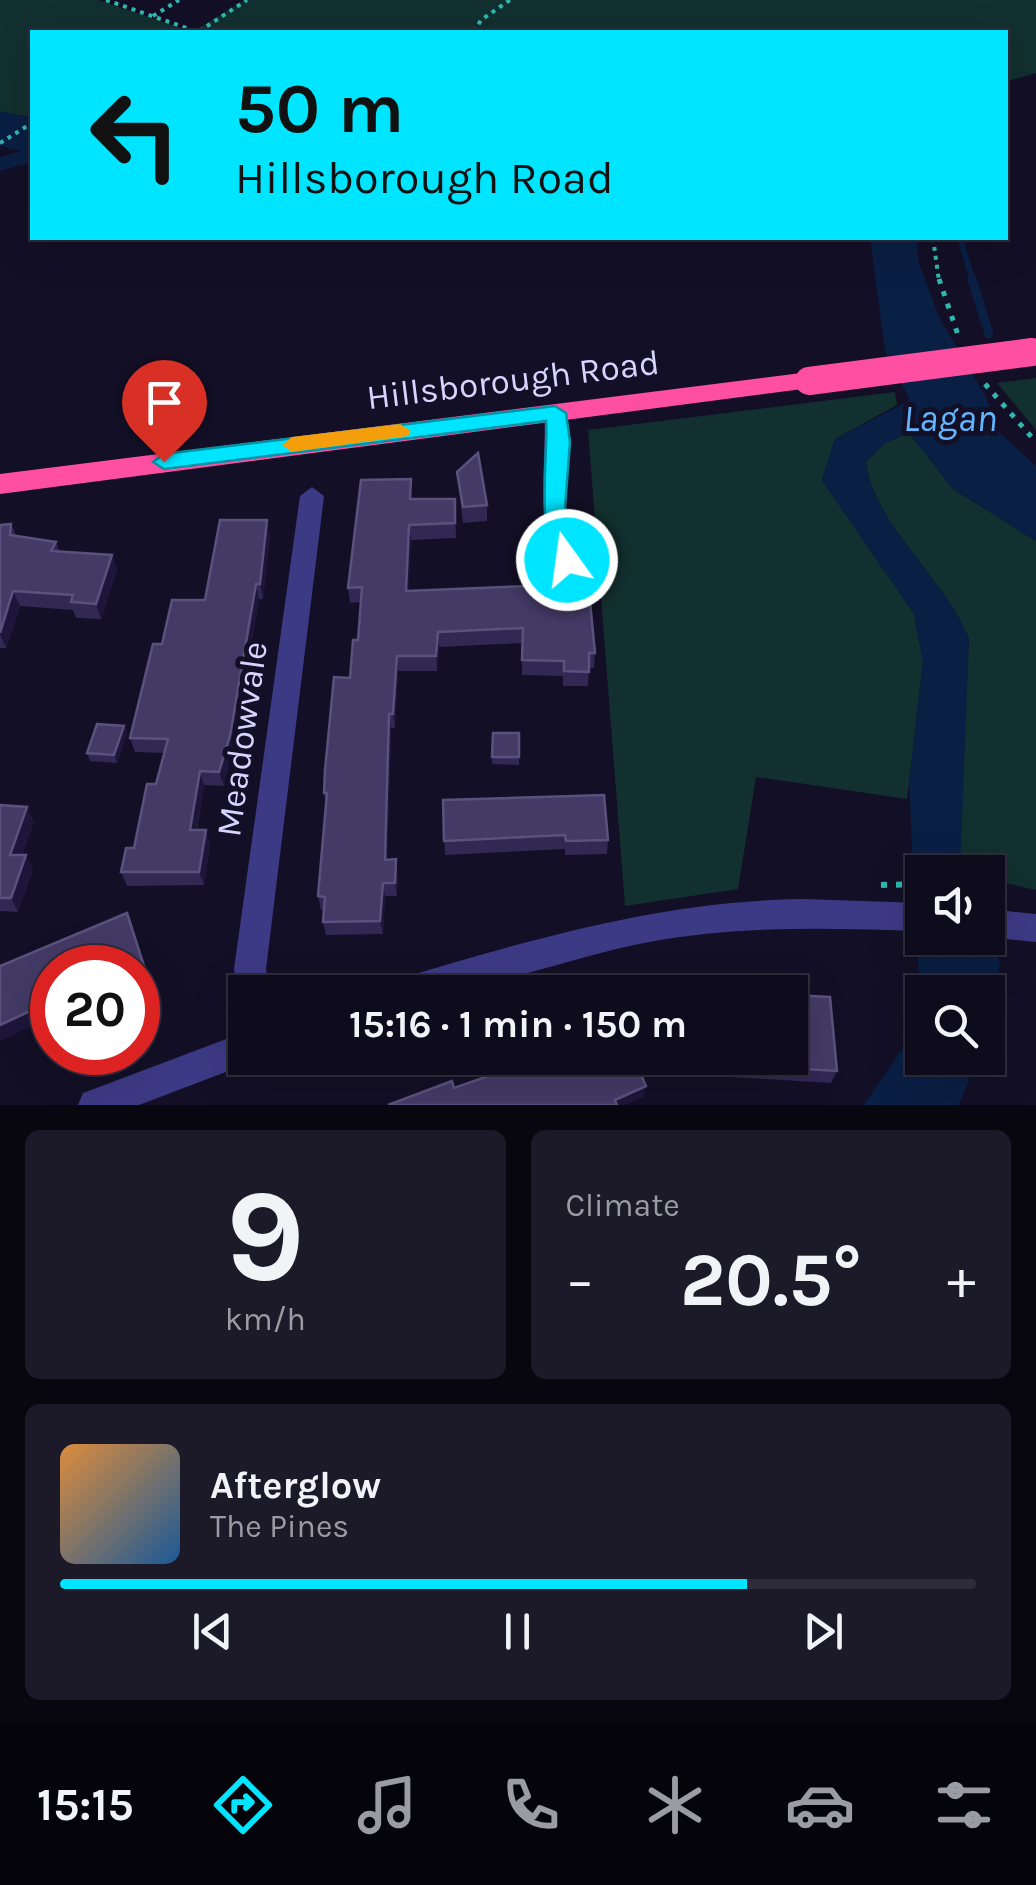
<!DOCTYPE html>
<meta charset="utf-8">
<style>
:root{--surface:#0e0b1c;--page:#1c1929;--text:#f1f3f6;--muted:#9b9ba3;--line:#2e2b3b;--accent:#00e5ff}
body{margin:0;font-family:Karla,sans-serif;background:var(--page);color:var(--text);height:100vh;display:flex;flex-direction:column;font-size:38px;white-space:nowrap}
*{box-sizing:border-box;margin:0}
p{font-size:32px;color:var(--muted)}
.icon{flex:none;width:55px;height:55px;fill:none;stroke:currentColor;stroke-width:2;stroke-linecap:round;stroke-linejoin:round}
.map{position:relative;height:1105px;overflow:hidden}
.details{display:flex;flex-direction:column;gap:25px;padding:25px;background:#08060f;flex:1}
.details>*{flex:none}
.banner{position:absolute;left:30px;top:30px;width:978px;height:210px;border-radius:0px;box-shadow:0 10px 40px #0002,0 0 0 2px var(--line);background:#00e5ff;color:#111;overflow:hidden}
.controls{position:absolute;left:905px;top:855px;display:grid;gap:20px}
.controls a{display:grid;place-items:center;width:100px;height:100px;border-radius:0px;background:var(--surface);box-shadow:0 10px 40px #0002,0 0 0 2px var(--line);font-size:50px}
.speed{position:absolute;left:30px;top:945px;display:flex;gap:20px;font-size:50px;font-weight:700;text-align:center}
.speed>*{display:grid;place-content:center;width:130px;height:130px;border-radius:50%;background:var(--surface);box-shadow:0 10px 40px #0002,0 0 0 2px var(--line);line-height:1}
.speed .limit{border:15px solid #d22;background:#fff;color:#111}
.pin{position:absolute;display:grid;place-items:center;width:85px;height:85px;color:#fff;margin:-102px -42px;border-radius:50% 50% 50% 0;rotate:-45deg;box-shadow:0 0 10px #0007}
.pin .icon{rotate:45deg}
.me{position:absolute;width:110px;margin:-55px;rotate:346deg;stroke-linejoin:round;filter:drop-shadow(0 0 8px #0008)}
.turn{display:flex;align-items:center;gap:35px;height:210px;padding:0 40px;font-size:45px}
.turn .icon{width:130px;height:130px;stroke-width:2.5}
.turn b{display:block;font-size:70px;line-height:85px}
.big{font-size:75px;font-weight:700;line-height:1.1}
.details .tile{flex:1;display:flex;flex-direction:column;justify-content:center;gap:15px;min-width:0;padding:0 35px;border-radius:15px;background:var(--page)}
.details .dial{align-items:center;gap:0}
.dial b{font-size:130px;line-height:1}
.song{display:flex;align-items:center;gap:30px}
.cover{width:120px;height:120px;border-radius:15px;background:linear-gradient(135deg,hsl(30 70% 55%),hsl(210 70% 35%))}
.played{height:10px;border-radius:5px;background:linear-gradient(90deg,var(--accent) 75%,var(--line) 75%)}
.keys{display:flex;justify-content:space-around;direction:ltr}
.heat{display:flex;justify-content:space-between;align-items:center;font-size:55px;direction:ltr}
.details .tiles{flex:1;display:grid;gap:25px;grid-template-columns:1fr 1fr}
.tile:last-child{grid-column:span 2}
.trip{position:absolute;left:228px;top:975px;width:580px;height:100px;border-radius:0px;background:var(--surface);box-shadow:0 10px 40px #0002,0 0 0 2px var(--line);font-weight:700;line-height:100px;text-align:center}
.tabs{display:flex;height:160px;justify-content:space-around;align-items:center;background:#06040b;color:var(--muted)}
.tabs .icon{width:70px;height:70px}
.tabs .current{color:var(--accent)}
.tabs b{font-size:45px;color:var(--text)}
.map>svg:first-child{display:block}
.green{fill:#12302f}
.water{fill:#0a1f44}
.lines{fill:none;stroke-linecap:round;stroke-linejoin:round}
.stream-far1{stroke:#0a1f44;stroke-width:6}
.stream{stroke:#0a1f44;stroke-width:9}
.canal{fill:#0a1f44;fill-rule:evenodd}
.path-far2{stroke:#2fb8b0;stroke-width:4;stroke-dasharray:4 5;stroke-linecap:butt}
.path-far1{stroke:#2fb8b0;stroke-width:5;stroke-dasharray:5 8;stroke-linecap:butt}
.path{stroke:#2fb8b0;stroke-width:6;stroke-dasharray:6 9;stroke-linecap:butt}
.minor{fill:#3d3a85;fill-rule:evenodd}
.highway{fill:#ff4fa3;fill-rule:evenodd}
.highway-bridge{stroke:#ff4fa3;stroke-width:28}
.wall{fill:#312854}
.shaded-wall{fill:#1d163a}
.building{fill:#433a66;stroke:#5a527e;stroke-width:2.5}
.route{fill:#00e5ff;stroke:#0095a6;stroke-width:2.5}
.slow{fill:#f59e0b}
.labels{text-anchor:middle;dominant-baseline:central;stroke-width:10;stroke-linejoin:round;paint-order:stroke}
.street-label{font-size:35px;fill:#d9d4ff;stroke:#130f26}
.water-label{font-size:38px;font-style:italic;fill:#62b6ff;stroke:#130f26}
</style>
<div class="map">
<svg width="1036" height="1105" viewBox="0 0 1036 1105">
<rect width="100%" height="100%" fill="#130f26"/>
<path class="green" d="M0,0H98L193,32L244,0H1036V73L1005,82V32H32V117L0,112Z
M1036,378V430L997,383Z
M895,392L897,405L835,439L822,480L914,614L923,662L907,799L756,777L738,889L625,906L588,430Z
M909,433L953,489L1036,541V890L988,879V872H958L969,639C945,578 873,524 866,462L886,442Z"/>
<path class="water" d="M0,111L32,118V154L0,146Z
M870,238H917L918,260L939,317L986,397L998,431L1036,466V541L953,489L909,433L884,444L866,462C873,524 945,578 969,639L960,872H922V938L988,934L1000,962L988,1027V992H922V1058H977L959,1105H864L914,1031L920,1000L909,784L923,662L914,614L822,480L835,439L910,400L885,351Z"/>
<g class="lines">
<path class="stream-far1" d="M960,238L973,281"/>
<path class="stream" d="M972,279L989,334"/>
<path class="canal" d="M32,148V162L0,171V157Z"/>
<path class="path-far2" d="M106,0L198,32L247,0
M153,16L179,0
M474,32L481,20L510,0
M0,143L32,123
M933,238L939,281"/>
<path class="path-far1" d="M939,279L958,335
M985,384L1036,442"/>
<path class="path" d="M881,885L922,884"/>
<path class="minor" d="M555,405L566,413L571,442L565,507L580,560L567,569C531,558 548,445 544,413Z
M312,487L324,496L266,969L269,992H245V1004L237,992L234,969L300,496Z
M803,899L922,903V931C830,928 740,925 649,942C562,958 477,998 389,992L394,981L405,977C536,938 665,901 803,899Z
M988,909L1036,914V942L988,937Z
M245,1032V1058L257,1060L139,1105H78L83,1093Z"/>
<path class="highway" d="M809,372L818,375L822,381L818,387L0,494V474Z"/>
<path class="highway-bridge" d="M809,381L1032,352"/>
</g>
<path class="wall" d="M457,472L487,505V521L463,523Z
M412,499H455L456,538L411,540L408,591L595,653L594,668H589L588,686H563V676L522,675V643L439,647L437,671H398L395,728H391L387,860L398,872L397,896H385L383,934L326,935L323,922L324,910H321L318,896L326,806L324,793L358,640L361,602L350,603L348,588Z
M11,524L16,535L56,542L59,552L112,555L117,570L101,619L76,618L73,610L20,606L6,648H0V525Z
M270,535L263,599H259L233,751L224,786L204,785L197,830H206L210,844L204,885L127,886L121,872L134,848L156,784L165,753L135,752L130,738L162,644Z
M124,726L127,733L117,763L90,761L87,753Z
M493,733H519V765L492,764Z
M443,800L608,840L607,854L565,855V849L445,855Z
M0,805L34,821L22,855L33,869L18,912L0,911Z
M794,995L837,1071L831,1083L732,1077L731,1058H790V1007Z"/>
<path class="shaded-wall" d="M267,520L270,535L263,599L260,584Z
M409,525L411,540L408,606L406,591Z
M112,555L117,570L101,619L96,604Z
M256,584L259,599L233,751L224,786L219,772Z
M13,591L20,606L6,648L0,634Z
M438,632L439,647L437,671L436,656Z
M397,656L398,671L395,728L393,714Z
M389,714L391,728L387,874L385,860Z
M124,726L127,733L117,763L114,755Z
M200,771L204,785L194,844L190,830Z
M27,807L34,821L17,869L10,855Z
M206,830L210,844L204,885L199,872Z
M26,855L33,869L18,912L11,898Z
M396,859L398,872L397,896L395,883Z
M383,883L385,896L383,934L380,921Z
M127,913L150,979L138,984V969Z
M52,1001V1017L0,1041V1025Z
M649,1058H657L656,1065L634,1074L636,1063Z
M646,1086L644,1097L626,1105H614L615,1100Z"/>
<path class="building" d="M478,453L487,505L463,507L457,472Z
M411,479L410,499H455V523L409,525L406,591L529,586L533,570L587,571L595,653H589V672L564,671V661L522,660L523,628L438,632L436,656H397L393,714H389L385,860L396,859L395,883H383L380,921L323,922L325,897L318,896L327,793H324L325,770L334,677L350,678L353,640H358L362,587L348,588L361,480Z
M220,520H267L260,584H256L230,736L219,772L200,771L190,830H206L199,872H121L126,848H134L147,784H156L168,739L130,738L153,644H162L172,600H205Z
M11,524L10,535L56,542L51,551L112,555L96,604L71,602L73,595L13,591L0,633V525Z
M97,724L124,726L114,755L87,753Z
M493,733H519V757H492Z
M604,795L608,840L566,841L565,835L444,841L443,800Z
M0,805L27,807L10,855H26L11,898H0Z
M127,913L144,966L138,969L52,968V1001L0,1025V966Z
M794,995L830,997L837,1071L736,1065L735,1058H790V1012L796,1013Z
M541,1058H649L636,1063L646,1086L615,1100L617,1105H388L452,1081L454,1088Z"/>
<path class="route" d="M555,406L566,413L570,442L565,507L578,560L567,568C532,558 549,451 546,421L164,469L153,462L164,454Z"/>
<path class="slow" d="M400,424L411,431L408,436L292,452L282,445L292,437Z"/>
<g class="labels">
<g class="street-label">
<text transform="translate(513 380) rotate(-7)">Hillsborough Road</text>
<text transform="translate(242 739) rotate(-82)">Meadowvale</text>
</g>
<g class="water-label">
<text x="950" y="418">Lagan</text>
</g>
</g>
</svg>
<div class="controls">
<a><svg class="icon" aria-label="sound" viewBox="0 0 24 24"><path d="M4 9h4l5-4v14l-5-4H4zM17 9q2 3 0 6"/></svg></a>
<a><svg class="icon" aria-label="search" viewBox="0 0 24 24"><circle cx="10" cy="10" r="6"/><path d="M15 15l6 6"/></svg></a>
</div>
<div class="speed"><div class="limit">20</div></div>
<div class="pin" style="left:164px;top:462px;background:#d93025"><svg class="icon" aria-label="arrive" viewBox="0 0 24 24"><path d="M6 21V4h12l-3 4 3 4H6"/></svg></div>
<svg class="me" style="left:567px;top:560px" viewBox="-20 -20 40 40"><circle r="17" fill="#00e5ff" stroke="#fff" stroke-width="3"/><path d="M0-11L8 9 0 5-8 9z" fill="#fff"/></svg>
<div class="trip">15:16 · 1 min · 150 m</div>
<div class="banner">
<div class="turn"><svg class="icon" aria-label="left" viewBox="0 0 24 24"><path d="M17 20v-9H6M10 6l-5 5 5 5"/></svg><div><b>50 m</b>Hillsborough Road</div></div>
</div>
</div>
<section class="details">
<div class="tiles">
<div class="tile dial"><b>9</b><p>km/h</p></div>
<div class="tile"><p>Climate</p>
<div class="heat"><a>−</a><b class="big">20.5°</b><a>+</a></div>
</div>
<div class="tile">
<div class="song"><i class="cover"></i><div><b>Afterglow</b><p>The Pines</p></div></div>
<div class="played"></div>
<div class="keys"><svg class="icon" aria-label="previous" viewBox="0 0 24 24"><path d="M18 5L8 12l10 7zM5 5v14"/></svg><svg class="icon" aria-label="pause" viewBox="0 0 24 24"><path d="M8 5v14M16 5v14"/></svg><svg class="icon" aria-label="next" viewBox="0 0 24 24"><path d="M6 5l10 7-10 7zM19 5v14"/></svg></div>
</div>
</div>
</section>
<nav class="tabs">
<b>15:15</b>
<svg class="icon current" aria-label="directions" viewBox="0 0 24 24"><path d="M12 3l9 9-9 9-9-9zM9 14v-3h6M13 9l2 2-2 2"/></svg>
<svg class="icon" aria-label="music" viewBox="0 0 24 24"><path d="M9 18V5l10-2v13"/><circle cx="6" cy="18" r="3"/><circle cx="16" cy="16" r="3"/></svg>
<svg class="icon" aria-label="phone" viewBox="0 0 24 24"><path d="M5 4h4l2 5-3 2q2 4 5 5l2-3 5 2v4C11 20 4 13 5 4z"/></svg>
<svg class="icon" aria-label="climate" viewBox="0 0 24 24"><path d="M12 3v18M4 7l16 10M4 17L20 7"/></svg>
<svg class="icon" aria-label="car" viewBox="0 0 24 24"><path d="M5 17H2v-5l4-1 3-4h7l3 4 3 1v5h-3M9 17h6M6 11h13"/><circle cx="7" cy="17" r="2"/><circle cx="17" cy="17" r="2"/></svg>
<svg class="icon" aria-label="filters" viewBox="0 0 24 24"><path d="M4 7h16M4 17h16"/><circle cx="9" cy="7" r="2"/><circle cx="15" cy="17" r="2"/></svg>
</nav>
